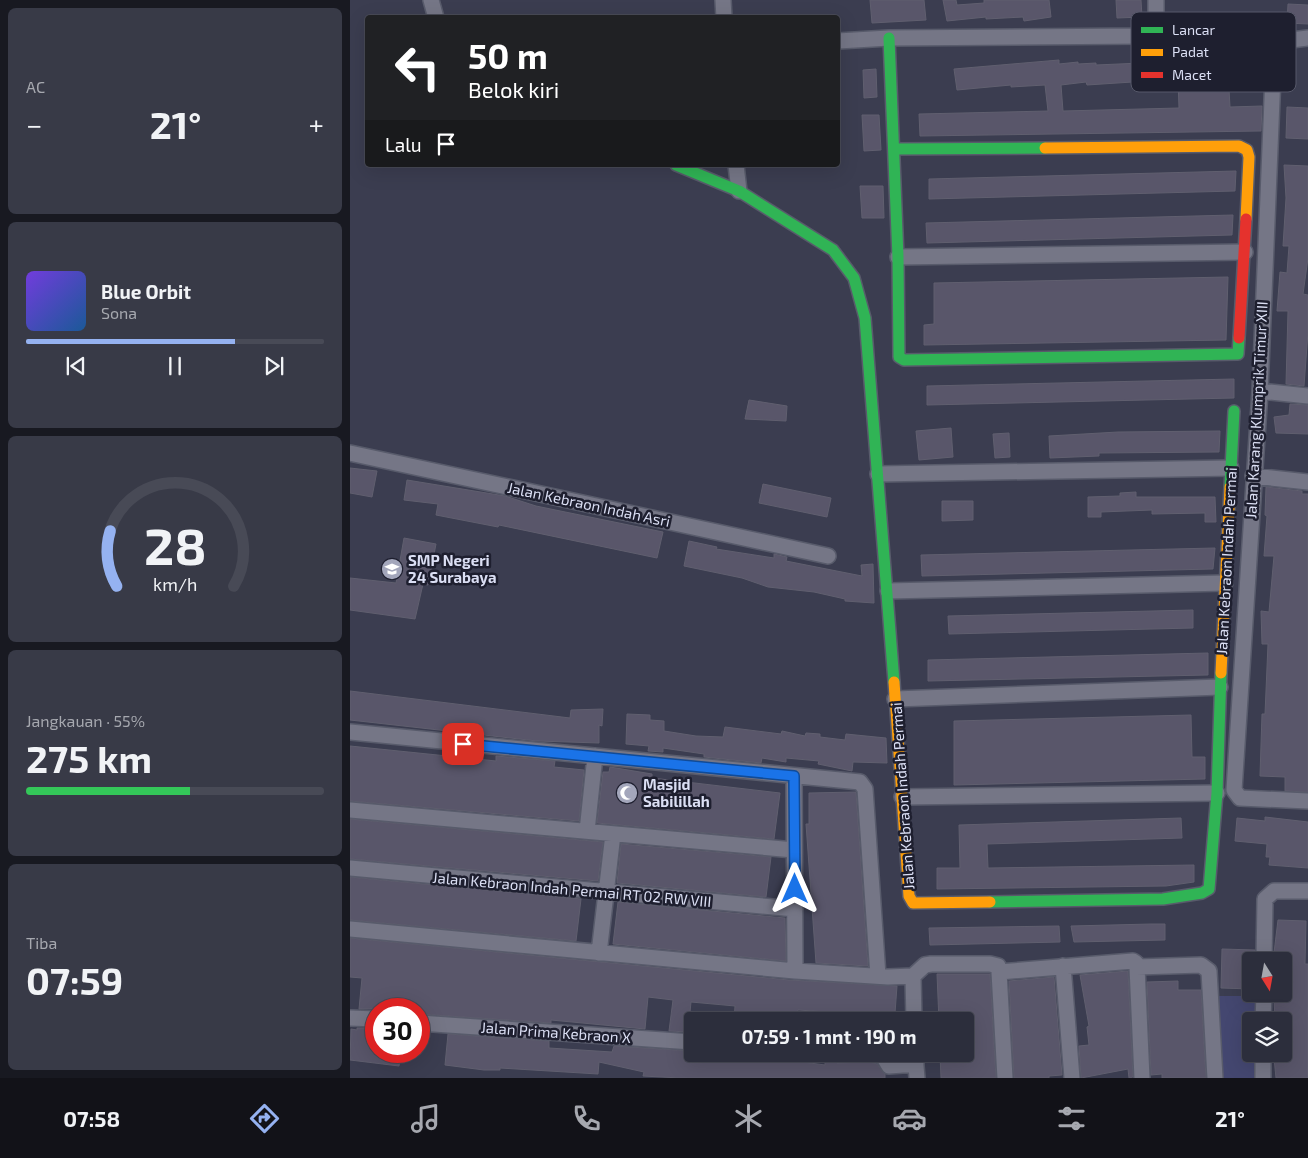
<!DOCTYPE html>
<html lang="id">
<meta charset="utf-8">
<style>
:root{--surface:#2c2e3c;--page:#383a47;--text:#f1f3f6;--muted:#a6a8af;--line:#484a56;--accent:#95b2f1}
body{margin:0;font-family:"Exo 2",sans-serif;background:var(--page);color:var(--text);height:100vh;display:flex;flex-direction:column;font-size:19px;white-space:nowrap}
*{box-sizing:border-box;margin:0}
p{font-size:16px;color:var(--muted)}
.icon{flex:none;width:28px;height:28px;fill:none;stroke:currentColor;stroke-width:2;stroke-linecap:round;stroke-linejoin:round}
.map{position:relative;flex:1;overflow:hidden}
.details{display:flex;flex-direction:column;gap:8px;padding:8px;background:#181921;width:350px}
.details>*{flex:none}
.top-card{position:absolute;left:15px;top:15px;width:475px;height:152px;border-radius:5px;box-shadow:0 5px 20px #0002,0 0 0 1px var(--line);background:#202124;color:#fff;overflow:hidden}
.needle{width:32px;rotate:169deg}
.tools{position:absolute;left:892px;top:952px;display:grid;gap:10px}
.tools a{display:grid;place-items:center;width:50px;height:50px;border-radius:5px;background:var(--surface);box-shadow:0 5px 20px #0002,0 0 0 1px var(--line);font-size:25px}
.speed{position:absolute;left:15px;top:998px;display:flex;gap:10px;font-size:25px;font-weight:700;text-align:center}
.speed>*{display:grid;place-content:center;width:65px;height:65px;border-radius:50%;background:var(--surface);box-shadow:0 5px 20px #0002,0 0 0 1px var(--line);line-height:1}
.speed .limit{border:8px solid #d22;background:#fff;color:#111}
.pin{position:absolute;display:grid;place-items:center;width:42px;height:42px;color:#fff;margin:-21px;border-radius:10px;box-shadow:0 2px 8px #0006}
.me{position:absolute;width:55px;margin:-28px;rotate:0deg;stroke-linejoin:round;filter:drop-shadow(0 0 4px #0008)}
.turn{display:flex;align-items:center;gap:18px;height:105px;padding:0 20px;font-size:22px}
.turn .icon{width:65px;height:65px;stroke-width:2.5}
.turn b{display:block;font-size:35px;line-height:42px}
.then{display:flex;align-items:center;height:48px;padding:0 20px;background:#0003;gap:10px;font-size:19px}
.big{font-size:38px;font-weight:700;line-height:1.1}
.details .widget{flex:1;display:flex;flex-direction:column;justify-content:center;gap:8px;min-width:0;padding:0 18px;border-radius:8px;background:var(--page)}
.details .dial{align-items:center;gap:0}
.dial svg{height:130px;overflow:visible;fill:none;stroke:var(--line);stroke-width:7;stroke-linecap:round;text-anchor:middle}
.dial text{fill:var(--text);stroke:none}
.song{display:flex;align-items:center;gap:15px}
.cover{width:60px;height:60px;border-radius:8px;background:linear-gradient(135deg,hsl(260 70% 55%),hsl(210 70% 35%))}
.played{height:5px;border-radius:2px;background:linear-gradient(90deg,var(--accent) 70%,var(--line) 70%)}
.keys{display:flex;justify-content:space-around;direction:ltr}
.heat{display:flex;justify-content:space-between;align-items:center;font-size:28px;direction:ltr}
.charge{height:8px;border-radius:4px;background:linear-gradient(90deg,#34c759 55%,var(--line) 0)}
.trip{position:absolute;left:334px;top:1012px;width:290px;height:50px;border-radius:5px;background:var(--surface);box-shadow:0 5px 20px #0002,0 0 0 1px var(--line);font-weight:700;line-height:50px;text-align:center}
.tabs{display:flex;height:80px;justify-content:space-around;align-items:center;background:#121218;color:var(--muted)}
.tabs .icon{width:35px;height:35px}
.tabs .current{color:var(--accent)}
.tabs b{font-size:22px;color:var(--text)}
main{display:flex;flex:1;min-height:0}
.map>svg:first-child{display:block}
.green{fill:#444770}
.building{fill:#59566a;stroke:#605f6f;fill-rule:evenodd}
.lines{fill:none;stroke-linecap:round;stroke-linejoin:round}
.street-casing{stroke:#585b6b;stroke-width:18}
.fast-casing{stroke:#585b6b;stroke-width:14}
.slow-casing{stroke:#585b6b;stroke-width:14}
.jam-casing{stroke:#585b6b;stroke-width:14}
.street{stroke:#757686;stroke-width:15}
.fast{stroke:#30b455;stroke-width:11}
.slow{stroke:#ff9f0a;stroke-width:11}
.jam{stroke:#e5322d;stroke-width:11}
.route-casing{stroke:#114b97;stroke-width:12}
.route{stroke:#1a73e8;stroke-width:9}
.labels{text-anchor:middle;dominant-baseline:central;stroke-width:5;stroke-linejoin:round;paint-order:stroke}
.street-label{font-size:15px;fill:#dbdff4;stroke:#1e1f2f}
.poi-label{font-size:15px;font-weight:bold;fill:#dbdff4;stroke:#1e1f2f;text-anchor:start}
.key{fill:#1e1f2f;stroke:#57596a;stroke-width:1}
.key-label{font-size:14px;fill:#dbdff4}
</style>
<main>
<section class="details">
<div class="widget"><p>AC</p>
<div class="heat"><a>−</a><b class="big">21°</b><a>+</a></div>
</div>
<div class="widget">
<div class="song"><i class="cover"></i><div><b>Blue Orbit</b><p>Sona</p></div></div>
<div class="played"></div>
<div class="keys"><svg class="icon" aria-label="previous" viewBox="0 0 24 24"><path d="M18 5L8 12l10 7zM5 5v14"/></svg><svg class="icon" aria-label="pause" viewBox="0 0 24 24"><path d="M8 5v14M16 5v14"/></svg><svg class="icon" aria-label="next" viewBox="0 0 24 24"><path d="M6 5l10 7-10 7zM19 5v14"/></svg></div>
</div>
<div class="widget dial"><svg viewBox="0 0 100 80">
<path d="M14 69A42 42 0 1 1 86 69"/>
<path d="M14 69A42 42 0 0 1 10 35" stroke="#95b2f1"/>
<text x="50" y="56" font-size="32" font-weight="700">28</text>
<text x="50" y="72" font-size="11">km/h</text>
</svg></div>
<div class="widget"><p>Jangkauan · 55%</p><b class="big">275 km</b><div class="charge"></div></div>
<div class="widget"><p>Tiba</p><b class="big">07:59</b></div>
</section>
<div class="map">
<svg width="958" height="1078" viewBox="0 0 958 1078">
<rect width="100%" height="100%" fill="#3b3d50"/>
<path class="green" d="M869,996H907V1021H901V1054H907V1078H869Z"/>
<path class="building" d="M520,0H574L576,20L522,23Z
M593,0H606L607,5L634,3V0H699L701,17L674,21L673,17L636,19V17L597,21Z
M766,0H791L792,17L767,18Z
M938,4L958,5V24L937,23Z
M709,60V64L728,62V64L746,63V65L860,60V73L878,72L880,107L912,106L911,131L570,136L569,114L698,111L695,85L661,87V85L607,90L604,69ZM828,79L829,108L713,111L711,85L736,82L737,85Z
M526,69L527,97L514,98L513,70Z
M937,107L958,108V139L936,138Z
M512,115H529L531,150L514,151Z
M934,165L958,166V258L953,294L958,295V332L954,386L936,384L938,311H927L930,272L937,273L939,246H933L936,198Z
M886,171L885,191L579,199V179Z
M510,186H533L534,218H512Z
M883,215L882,235L577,243L576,223Z
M878,277L876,340L574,345V325L584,324V283Z
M884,379V398L577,405V386Z
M399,400L437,406L436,421L395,419Z
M940,404L958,405V434L926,433L924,417L939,415Z
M601,428L603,457L569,460L566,431Z
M870,431L869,452L749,453V456L700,458L699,436L768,432Z
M659,433L660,457L645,458L643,434Z
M0,468L27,471L22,497L0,493Z
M57,480L155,496L186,506L313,532L307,558L149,525L148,527L86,515L88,504L54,500Z
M413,484L481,498L477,517L409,503Z
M916,487L952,491V494H958V792L935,791V777L910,776L912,714H915L918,644H912L911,611L919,612L924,556H914L917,516L915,515Z
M786,492V497H865L866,522H855V513L802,514V510L751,512V517H738V497L770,496V493Z
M592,501H623V520L592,521Z
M54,538L86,544L78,585L73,584L65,619L0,610V578L46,583Z
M339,541L367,547L366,549L424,558V554L437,557L436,561L512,576L511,565L523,564L524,603L495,601V599L464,592L418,587L392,578L334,566Z
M865,548L863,569L572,576L571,555Z
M843,610V628L599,634L598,616Z
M858,653V675L578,681V660Z
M0,691L220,718L221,710L253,709L252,726L249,725V743L187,741L0,720Z
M277,714L300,715V720L314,721V731L346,736L373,737L375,727L431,734L432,731L455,736L456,733L470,734V737L495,740L496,734L536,738L537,763L503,762L502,771L468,764L469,761L436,758V762L412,758L411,763L354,757V754L313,748V752L298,751L299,746L276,744Z
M841,715L842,757H855V779L604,785V721Z
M0,746L146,761V756L205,761L204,767L234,770L229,821L0,801Z
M260,767L302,774V778L430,793L424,839L247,823L253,772H259Z
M506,792L518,966L466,963L456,824H459V793Z
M915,817L958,822V868L919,865L920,857H916L917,844L885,841L887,818L915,821Z
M831,818L832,838L637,844L638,868L844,865V882L816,886L587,889V868H610L609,825Z
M0,819L253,842L248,881L0,859Z
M271,844L421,857L416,897L267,883Z
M0,877L231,899L226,941L0,920Z
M268,902L435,918L436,961L263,944Z
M928,920L956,921L955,964H958V1078H926L924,1058L940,1056L938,1019H925L924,999H934V961H923Z
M801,924H815V940L724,942L721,926Z
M709,926L710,942L580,945L579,928Z
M0,938L439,980L547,986L545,1013H537V1021H506L507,1014L448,1010L444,1021H384L385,1006L341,1002L338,1032L319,1031L323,1000L298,997L295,1029L201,1020V1023L69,1014V1009H9L12,978L0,977Z
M872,949L905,950V961H901V989L871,988Z
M778,971L783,1077L779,1078L778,1069L731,1078L729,1046L739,1045L737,1027L739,1026L730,975Z
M587,974H640L646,1078H591L590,1054H615V1021H589Z
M704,977L712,1075L699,1076V1078H664L659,981Z
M828,981V990H851L856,1078H812V1074L801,1075L797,982Z
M7,1028H26V1051H51L49,1066L0,1060L1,1029L7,1030Z
M98,1034L199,1041V1048L262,1052L264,1046L342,1051V1054L423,1055V1058L475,1065V1061H487V1063L520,1062L527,1064L535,1074V1078H330L293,1076L294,1072L249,1062L248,1074L150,1068V1070H134L95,1065Z"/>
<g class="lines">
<g class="street-casing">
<path id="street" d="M81,0L86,18
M373,0L374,18
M801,33L906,42
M958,38L933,41L924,51L910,391L884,790L890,798L958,801
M488,41L539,38L793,36L801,33L806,26V0
M386,165L389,191
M548,257L895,252
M910,391L958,396
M0,453L478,556
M528,474L881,468
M903,476L958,482
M538,591L875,583
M545,699L870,687
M0,732L510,782L515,789L528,976
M444,776L445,971
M552,797L867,793
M0,810L444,850
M237,831L245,756
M0,868L445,909
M0,929L445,971L538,977L563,976L575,965L581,964H640L648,966L649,972L655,1078
M249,953L263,834
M914,961L915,899L924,891H958
M713,966L722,1078
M649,972L783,961L786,963L787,967
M563,976L564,1021
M0,1018L26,1019
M913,1021L914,994
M69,1023L342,1042
M523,1054L533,1056L539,1066L566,1064
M565,1054L567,1078
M792,1078L787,967L851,965L859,971L865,1078
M913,1078V1054"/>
</g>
<g class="fast-casing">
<path id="fast" d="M539,38L548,257L549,357L554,360L888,354L889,338
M545,149L695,148
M326,165L389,191L483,250L504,278L515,318L544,682
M880,487L884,411
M640,902L813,899L852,893L859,889L867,793L871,673"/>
</g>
<g class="slow-casing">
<path id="slow" d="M695,148L889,146L897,150L899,157L896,219
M871,673L880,487
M544,682L559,896L563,903L640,902"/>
</g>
<g class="jam-casing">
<path id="jam" d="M889,338L896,219"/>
</g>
<use href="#street" class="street"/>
<use href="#fast" class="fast"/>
<use href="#slow" class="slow"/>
<use href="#jam" class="jam"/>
</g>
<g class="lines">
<g class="route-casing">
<path id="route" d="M113,744L444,776L445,889"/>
</g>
<use href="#route" class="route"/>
</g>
<defs>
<g id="school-disc" transform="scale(1.125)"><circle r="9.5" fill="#a3a6bb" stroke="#1e1f2f"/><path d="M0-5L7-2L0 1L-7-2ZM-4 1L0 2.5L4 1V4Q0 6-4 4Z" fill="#fff"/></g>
<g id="mosque-disc" transform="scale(1.125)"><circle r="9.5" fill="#a3a6bb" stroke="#1e1f2f"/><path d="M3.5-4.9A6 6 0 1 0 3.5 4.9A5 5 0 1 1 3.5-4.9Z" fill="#fff"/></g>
</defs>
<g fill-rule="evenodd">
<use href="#school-disc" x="42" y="569"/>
<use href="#mosque-disc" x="277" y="793"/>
</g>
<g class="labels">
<g class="street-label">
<text transform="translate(906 410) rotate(-87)">Jalan Karang Klumprik Timur XIII</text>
<text transform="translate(239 504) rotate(12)">Jalan Kebraon Indah Asri</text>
<text transform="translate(876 561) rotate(-87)">Jalan Kebraon Indah Permai</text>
<text transform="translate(552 796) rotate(-94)">Jalan Kebraon Indah Permai</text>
<text transform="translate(222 889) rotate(5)">Jalan Kebraon Indah Permai RT 02 RW VIII</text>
<text transform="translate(206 1032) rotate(4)">Jalan Prima Kebraon X</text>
</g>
<g class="poi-label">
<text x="58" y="560">SMP Negeri<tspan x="58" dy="17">24 Surabaya</tspan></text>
<text x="293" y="784">Masjid<tspan x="293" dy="17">Sabilillah</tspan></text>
</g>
</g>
<rect x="781" y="12" width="165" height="80" rx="8" class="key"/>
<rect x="791" y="27" width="22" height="6" fill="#30b455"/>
<rect x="791" y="49" width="22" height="7" fill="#ff9f0a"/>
<rect x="791" y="72" width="22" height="6" fill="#e5322d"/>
<g class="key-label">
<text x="822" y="35">Lancar</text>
<text x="822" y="57">Padat</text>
<text x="822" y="80">Macet</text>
</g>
</svg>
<div class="tools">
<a><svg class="needle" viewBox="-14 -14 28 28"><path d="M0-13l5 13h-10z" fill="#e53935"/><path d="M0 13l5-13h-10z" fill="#a6a8af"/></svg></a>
<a><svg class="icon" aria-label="layers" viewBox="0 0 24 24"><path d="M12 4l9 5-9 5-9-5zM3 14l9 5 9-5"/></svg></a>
</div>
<div class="speed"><div class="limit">30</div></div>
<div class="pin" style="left:113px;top:744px;background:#d93025"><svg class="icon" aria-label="arrive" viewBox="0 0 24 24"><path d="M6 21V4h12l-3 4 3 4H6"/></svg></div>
<svg class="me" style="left:445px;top:889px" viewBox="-20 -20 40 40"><path d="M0-17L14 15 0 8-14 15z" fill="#1a73e8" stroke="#fff" stroke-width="4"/></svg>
<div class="trip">07:59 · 1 mnt · 190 m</div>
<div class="top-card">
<div class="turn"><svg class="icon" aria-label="left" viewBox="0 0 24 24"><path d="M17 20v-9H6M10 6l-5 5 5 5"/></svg><div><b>50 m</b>Belok kiri</div></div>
<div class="then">Lalu<svg class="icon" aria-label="arrive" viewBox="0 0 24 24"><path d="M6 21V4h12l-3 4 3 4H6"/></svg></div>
</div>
</div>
</main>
<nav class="tabs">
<b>07:58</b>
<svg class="icon current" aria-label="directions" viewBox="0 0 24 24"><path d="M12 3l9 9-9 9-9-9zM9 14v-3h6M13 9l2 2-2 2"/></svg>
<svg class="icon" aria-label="music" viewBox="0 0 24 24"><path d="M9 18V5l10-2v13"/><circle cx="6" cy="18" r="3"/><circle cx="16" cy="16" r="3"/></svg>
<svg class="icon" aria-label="phone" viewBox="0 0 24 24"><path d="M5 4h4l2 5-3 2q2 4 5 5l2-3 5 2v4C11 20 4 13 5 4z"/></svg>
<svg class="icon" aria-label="climate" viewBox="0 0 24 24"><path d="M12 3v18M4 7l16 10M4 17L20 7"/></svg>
<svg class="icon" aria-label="car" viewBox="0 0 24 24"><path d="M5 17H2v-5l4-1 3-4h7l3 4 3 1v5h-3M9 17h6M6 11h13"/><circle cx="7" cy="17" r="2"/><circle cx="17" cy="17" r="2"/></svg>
<svg class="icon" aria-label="filters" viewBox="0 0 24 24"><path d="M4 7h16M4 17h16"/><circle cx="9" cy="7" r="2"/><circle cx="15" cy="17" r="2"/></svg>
<b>21°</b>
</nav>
